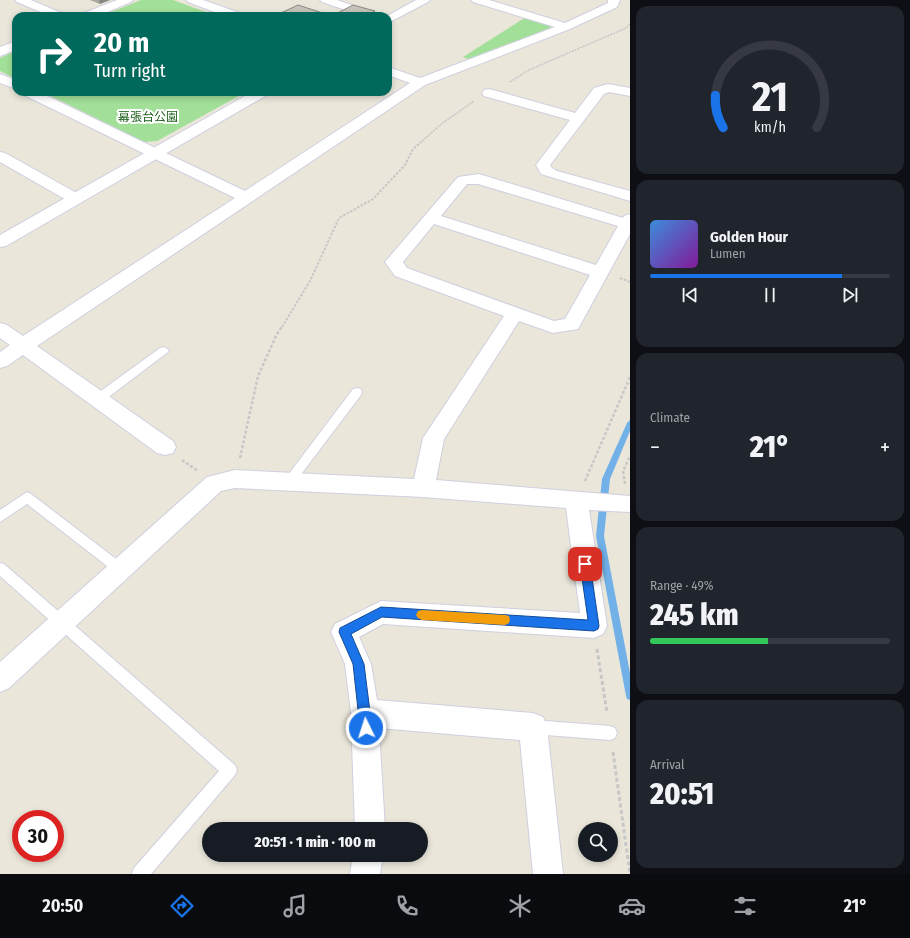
<!DOCTYPE html>
<meta charset="utf-8">
<style>
:root{--surface:#171b24;--page:#20242c;--text:#f1f3f6;--muted:#9ea1a6;--line:#363941;--accent:#1a73e8}
body{margin:0;font-family:"Fira Sans Condensed","Noto Sans JP",sans-serif;background:var(--page);color:var(--text);height:100vh;display:flex;flex-direction:column;font-size:15px;white-space:nowrap}
*{box-sizing:border-box;margin:0}
p{font-size:13px;color:var(--muted)}
.icon{flex:none;width:22px;height:22px;fill:none;stroke:currentColor;stroke-width:2;stroke-linecap:round;stroke-linejoin:round}
.map{position:relative;flex:1;overflow:hidden}
.sheet{display:flex;flex-direction:column;gap:6px;padding:6px;background:#0d0f14;width:280px}
.sheet>*{flex:none}
.guide{position:absolute;left:12px;top:12px;width:380px;height:84px;border-radius:12px;box-shadow:0 2px 6px #0003;background:#00695c;color:#fff;overflow:hidden}
.controls{position:absolute;left:578px;top:822px;display:grid;gap:8px}
.controls a{display:grid;place-items:center;width:40px;height:40px;border-radius:50%;background:var(--surface);box-shadow:0 2px 6px #0003;font-size:20px}
.speed{position:absolute;left:12px;top:810px;display:flex;gap:8px;font-size:20px;font-weight:700;text-align:center}
.speed>*{display:grid;place-content:center;width:52px;height:52px;border-radius:50%;background:var(--surface);box-shadow:0 2px 6px #0003;line-height:1}
.speed .limit{border:6px solid #d22;background:#fff;color:#111}
.pin{position:absolute;display:grid;place-items:center;width:34px;height:34px;color:#fff;margin:-17px;border-radius:8px;box-shadow:0 2px 6px #0006}
.me{position:absolute;width:44px;margin:-22px;rotate:356deg;stroke-linejoin:round;filter:drop-shadow(0 0 3px #0008)}
.turn{display:flex;align-items:center;gap:14px;height:84px;padding:0 16px;font-size:18px}
.turn .icon{width:52px;height:52px;stroke-width:2.5}
.turn b{display:block;font-size:28px;line-height:34px}
.big{font-size:30px;font-weight:800;line-height:1.1}
.sheet .widget{flex:1;display:flex;flex-direction:column;justify-content:center;gap:6px;min-width:0;padding:0 14px;border-radius:12px;background:var(--page)}
.sheet .dial{align-items:center;gap:0}
.dial svg{height:104px;overflow:visible;fill:none;stroke:var(--line);stroke-width:7;stroke-linecap:round;text-anchor:middle}
.dial text{fill:var(--text);stroke:none}
.song{display:flex;align-items:center;gap:12px}
.cover{width:48px;height:48px;border-radius:6px;background:linear-gradient(135deg,hsl(210 70% 55%),hsl(290 70% 35%))}
.played{height:4px;border-radius:2px;background:linear-gradient(90deg,var(--accent) 80%,var(--line) 80%)}
.keys{display:flex;justify-content:space-around;direction:ltr}
.heat{display:flex;justify-content:space-between;align-items:center;font-size:22px;direction:ltr}
.charge{height:6px;border-radius:3px;background:linear-gradient(90deg,#34c759 49%,var(--line) 0)}
.trip{position:absolute;left:202px;top:822px;width:226px;height:40px;border-radius:20px;background:var(--surface);box-shadow:0 2px 6px #0003;font-weight:800;line-height:40px;text-align:center}
.tab-bar{display:flex;height:64px;justify-content:space-around;align-items:center;background:#090b0e;color:var(--muted)}
.tab-bar .icon{width:28px;height:28px}
.tab-bar .on{color:var(--accent)}
.tab-bar b{font-size:18px;color:var(--text)}
main{display:flex;flex:1;min-height:0}
.map>svg:first-child{display:block}
.green{fill:#a2df98}
.lines{fill:none;stroke-linecap:round;stroke-linejoin:round}
.stream{fill:#71b1e8;fill-rule:evenodd}
.lane-casing{stroke:#cfcfe0;stroke-width:2}
.street-casing{stroke:#cfcfe0;stroke-width:2}
.secondary-casing{stroke:#cfcfe0;stroke-width:2}
.path-far3{stroke:#c7c7c7;stroke-width:1.5;stroke-dasharray:2 1;stroke-linecap:butt}
.path-far2{stroke:#c7c7c7;stroke-width:2;stroke-dasharray:2.5 1.5;stroke-linecap:butt}
.path-far1{stroke:#c7c7c7;stroke-width:2.5;stroke-dasharray:3 2;stroke-linecap:butt}
.path{stroke:#c7c7c7;stroke-width:3;stroke-dasharray:4 2.5;stroke-linecap:butt}
.lane{fill:#fff;fill-rule:evenodd}
.street{fill:#fff;fill-rule:evenodd}
.secondary{fill:#fff;fill-rule:evenodd}
.wall{fill:#a9a8a0}
.shaded-wall{fill:#8a8882}
.building{fill:#c5c3ba;stroke:#8a8882}
.route{fill:#1a73e8;stroke:#114b97}
.slow{fill:#f59e0b}
.labels{text-anchor:middle;dominant-baseline:central;stroke-width:4;stroke-linejoin:round;paint-order:stroke}
.far-park-label{font-size:12px;fill:#1d611c;stroke:#fff}
</style>
<main>
<div class="map">
<svg width="630" height="874" viewBox="0 0 630 874">
<rect width="100%" height="100%" fill="#eae6da"/>
<path class="green" d="M141,0H173L217,16H102Z
M526,17L551,25L550,28L468,59L463,57Z
M16,51V79L0,71V58Z
M43,92H246L157,141L144,142Z"/>
<g class="lines">
<path class="stream" d="M630,420V431L610,479L604,536L630,673V700L627,699L626,696L596,536L602,479L627,423Z"/>
<g class="lane-casing">
<path id="lane" d="M164,347L169,350L168,352L102,402H94L93,399L94,396L160,348Z
M357,388L361,389L362,392L361,395L293,485L289,487L285,485L283,482L285,479L353,389Z
M27,492L31,494L124,565L126,569L124,573L120,575L116,573L27,504L0,522V510Z
M0,563L4,564L235,765L237,770L235,775L151,874H132L134,868L219,771L0,576Z
M533,720L610,726L615,728L617,733L615,738L610,740L533,734L528,732L526,727L528,722Z"/>
</g>
<g class="street-casing">
<path id="street" d="M15,0H31L64,14L66,16H50L17,2Z
M320,0H337L378,14L380,16H363L322,2Z
M416,0H430L428,2L388,23V16H387Z
M471,0H489L565,23L608,3V0H620L617,7L570,29L425,85L37,346L173,441L176,447L173,453L165,455L157,453L23,355L7,366L0,368V352L10,345L0,338V323L7,325L23,336L235,198L24,95L22,92H39L245,191L410,83L388,75V67L420,78L555,27L473,2Z
M0,74L16,80V89L0,83Z
M608,84L630,88V96L609,92L604,94L550,165L552,168L557,171L630,191V201L541,174L536,165L570,120L484,96L482,93L484,90L489,89L575,113L594,88Z
M0,152L5,153L82,196L84,199L82,202L76,204L70,202L0,162Z
M479,174L623,218L624,216L630,214V234L578,329L553,333L519,321L444,439L436,480L630,496V512L589,510L607,626L603,634L594,638L383,624L359,637L371,664L377,700L533,713L543,717L547,727L563,874H533L520,740L379,728L385,829H355L351,713L345,664L331,632L335,624L381,601L580,613L566,508L423,497L235,488L221,491L9,688L0,692V662L207,477L235,470L414,479L423,438L427,432L504,316L395,276L385,262L458,177ZM467,184H478L618,226L596,265L441,216ZM434,224L590,275L565,319L554,321L407,268L403,262Z
M353,855H383L380,874H350Z"/>
</g>
<g class="secondary-casing">
<path id="secondary" d="M117,0H133L131,2L98,16H82L84,13Z
M186,0H203L240,13L242,16H225L188,2Z
M16,41V50L0,56V47Z
M252,92H269L267,95L6,246L0,247V235Z"/>
</g>
<path class="path-far3" d="M510,82L529,70L626,28L630,24
M420,143L440,125L474,101"/>
<path class="path-far2" d="M620,278L630,282
M282,327L310,281L339,218L373,199L405,165L413,149L421,142"/>
<path class="path-far1" d="M240,458L258,376L276,336L282,326
M182,460L198,471
M585,481L630,377
M625,484L623,471L630,456"/>
<path class="path" d="M597,649L607,713
M613,752L630,874"/>
<use href="#lane" class="lane"/>
<use href="#street" class="street"/>
<use href="#secondary" class="secondary"/>
</g>
<path class="wall" d="M90,0H110L100,4Z
M375,11V16H281V13L332,16Z"/>
<path class="shaded-wall" d="M99,0H110L100,4Z
M375,11V16H366Z"/>
<path class="building" d="M298,5L332,16L353,5L375,11L366,16H290L281,13Z"/>
<path class="route" d="M585,559L588,560L590,564L599,626L598,629L594,631L382,617L351,634L364,664L372,728L370,732L366,734L361,732L360,728L353,664L339,632L340,628L381,607L588,620L580,564L581,560Z"/>
<path class="slow" d="M422,610L505,615L509,616L510,620L509,623L505,625L422,620L418,618L416,615L418,611Z"/>
<g class="labels">
<g class="far-park-label">
<text x="148" y="117">幕張台公園</text>
</g>
</g>
</svg>
<div class="controls">
<a><svg class="icon" aria-label="search" viewBox="0 0 24 24"><circle cx="10" cy="10" r="6"/><path d="M15 15l6 6"/></svg></a>
</div>
<div class="speed"><div class="limit">30</div></div>
<div class="pin" style="left:585px;top:564px;background:#d93025"><svg class="icon" aria-label="arrive" viewBox="0 0 24 24"><path d="M6 21V4h12l-3 4 3 4H6"/></svg></div>
<svg class="me" style="left:366px;top:728px" viewBox="-20 -20 40 40"><circle r="17" fill="#1a73e8" stroke="#fff" stroke-width="3"/><path d="M0-11L8 9 0 5-8 9z" fill="#fff"/></svg>
<div class="trip">20:51 · 1 min · 100 m</div>
<div class="guide">
<div class="turn"><svg class="icon" aria-label="right" viewBox="0 0 24 24"><path d="M7 20v-9h11M14 6l5 5-5 5"/></svg><div><b>20 m</b>Turn right</div></div>
</div>
</div>
<section class="sheet">
<div class="widget dial"><svg viewBox="0 0 100 80">
<path d="M14 69A42 42 0 1 1 86 69"/>
<path d="M14 69A42 42 0 0 1 8 44" stroke="#1a73e8"/>
<text x="50" y="56" font-size="32" font-weight="700">21</text>
<text x="50" y="72" font-size="11">km/h</text>
</svg></div>
<div class="widget">
<div class="song"><i class="cover"></i><div><b>Golden Hour</b><p>Lumen</p></div></div>
<div class="played"></div>
<div class="keys"><svg class="icon" aria-label="previous" viewBox="0 0 24 24"><path d="M18 5L8 12l10 7zM5 5v14"/></svg><svg class="icon" aria-label="pause" viewBox="0 0 24 24"><path d="M8 5v14M16 5v14"/></svg><svg class="icon" aria-label="next" viewBox="0 0 24 24"><path d="M6 5l10 7-10 7zM19 5v14"/></svg></div>
</div>
<div class="widget"><p>Climate</p>
<div class="heat"><a>−</a><b class="big">21°</b><a>+</a></div>
</div>
<div class="widget"><p>Range · 49%</p><b class="big">245 km</b><div class="charge"></div></div>
<div class="widget"><p>Arrival</p><b class="big">20:51</b></div>
</section>
</main>
<nav class="tab-bar">
<b>20:50</b>
<svg class="icon on" aria-label="directions" viewBox="0 0 24 24"><path d="M12 3l9 9-9 9-9-9zM9 14v-3h6M13 9l2 2-2 2"/></svg>
<svg class="icon" aria-label="music" viewBox="0 0 24 24"><path d="M9 18V5l10-2v13"/><circle cx="6" cy="18" r="3"/><circle cx="16" cy="16" r="3"/></svg>
<svg class="icon" aria-label="phone" viewBox="0 0 24 24"><path d="M5 4h4l2 5-3 2q2 4 5 5l2-3 5 2v4C11 20 4 13 5 4z"/></svg>
<svg class="icon" aria-label="climate" viewBox="0 0 24 24"><path d="M12 3v18M4 7l16 10M4 17L20 7"/></svg>
<svg class="icon" aria-label="car" viewBox="0 0 24 24"><path d="M5 17H2v-5l4-1 3-4h7l3 4 3 1v5h-3M9 17h6M6 11h13"/><circle cx="7" cy="17" r="2"/><circle cx="17" cy="17" r="2"/></svg>
<svg class="icon" aria-label="filters" viewBox="0 0 24 24"><path d="M4 7h16M4 17h16"/><circle cx="9" cy="7" r="2"/><circle cx="15" cy="17" r="2"/></svg>
<b>21°</b>
</nav>
